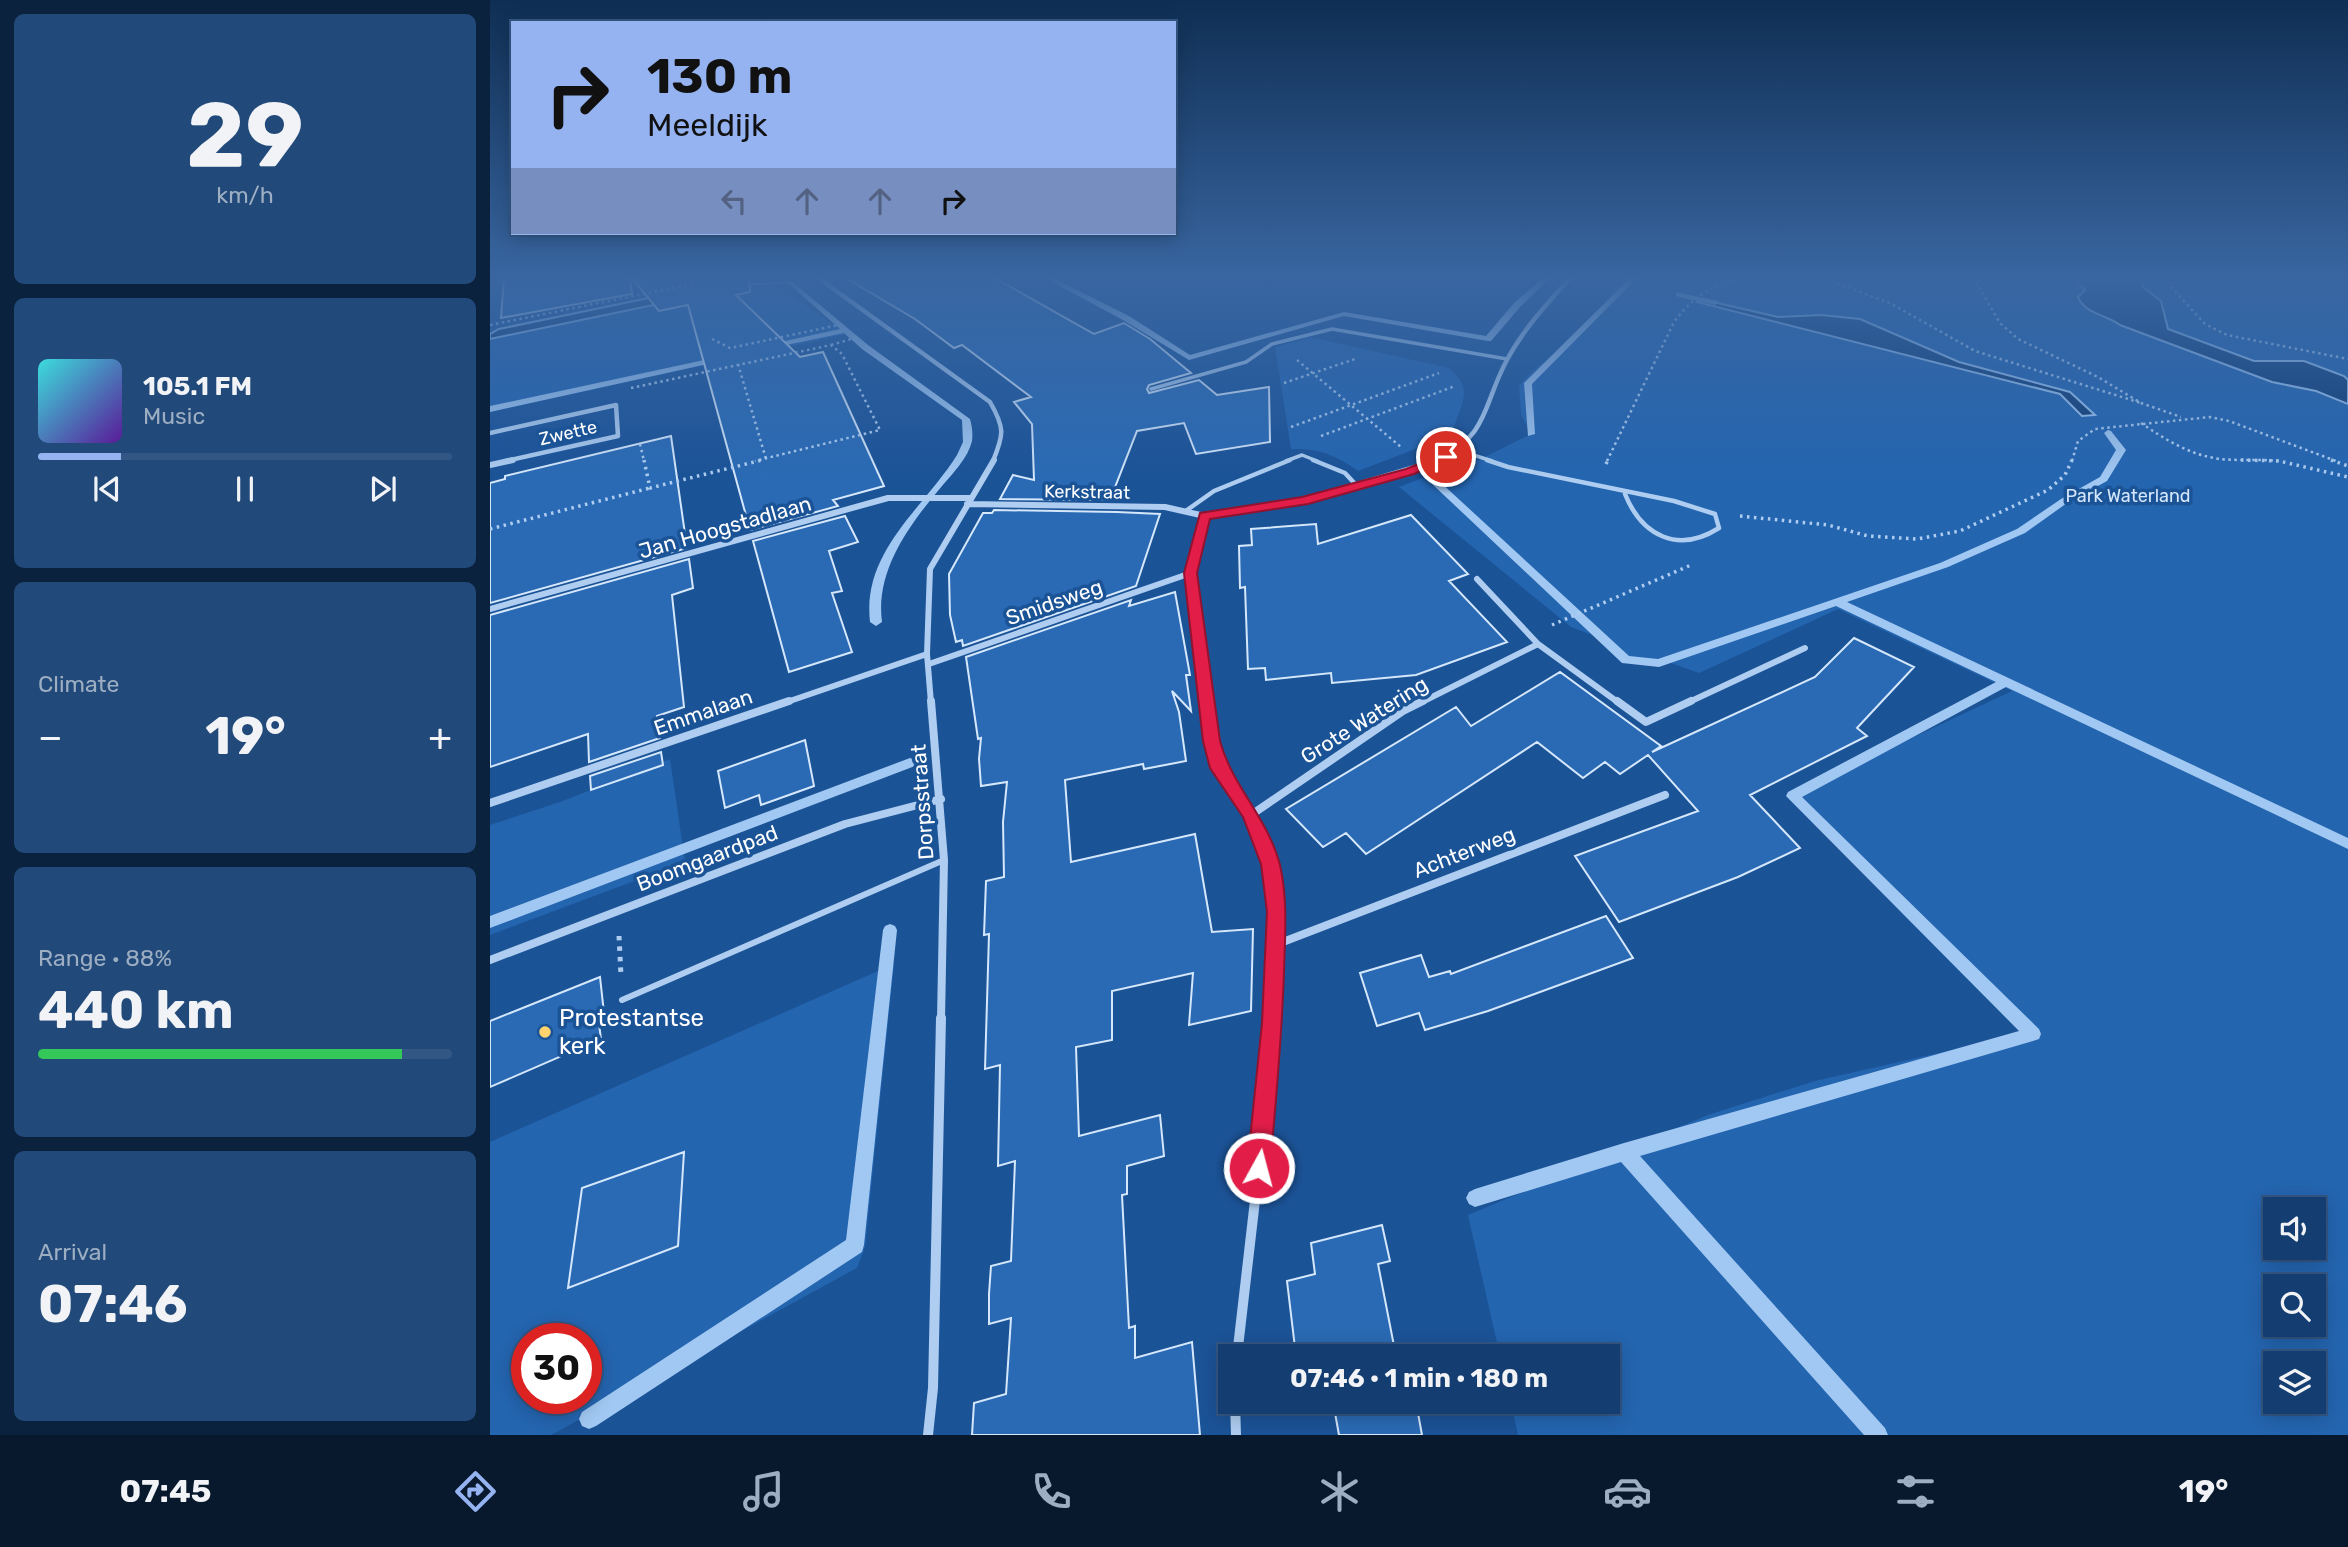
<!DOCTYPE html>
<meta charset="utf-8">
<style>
:root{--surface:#143e71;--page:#214979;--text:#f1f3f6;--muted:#9daec3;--line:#335784;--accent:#95b2f1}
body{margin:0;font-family:Rubik,sans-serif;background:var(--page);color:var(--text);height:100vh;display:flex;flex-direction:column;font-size:26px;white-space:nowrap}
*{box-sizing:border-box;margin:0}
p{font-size:23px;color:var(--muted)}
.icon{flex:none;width:38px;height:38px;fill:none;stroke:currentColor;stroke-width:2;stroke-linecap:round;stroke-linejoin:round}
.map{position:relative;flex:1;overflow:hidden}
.details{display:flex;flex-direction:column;gap:14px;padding:14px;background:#0b223e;width:490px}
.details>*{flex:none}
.hud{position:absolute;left:21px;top:21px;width:665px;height:214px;border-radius:0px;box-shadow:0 4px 18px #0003,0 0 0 2px var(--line);background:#95b2f1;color:#111;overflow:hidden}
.tools{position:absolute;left:1773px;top:1197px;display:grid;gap:14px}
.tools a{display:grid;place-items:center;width:63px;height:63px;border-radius:0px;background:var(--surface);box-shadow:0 4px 18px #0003,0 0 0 2px var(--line);font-size:35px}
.speed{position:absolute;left:21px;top:1323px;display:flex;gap:14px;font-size:35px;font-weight:700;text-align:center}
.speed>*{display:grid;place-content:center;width:91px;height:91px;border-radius:50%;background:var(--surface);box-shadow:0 4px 18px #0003,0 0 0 2px var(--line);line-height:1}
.speed .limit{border:10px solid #d22;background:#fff;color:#111}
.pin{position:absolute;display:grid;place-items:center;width:60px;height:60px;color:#fff;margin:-30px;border:4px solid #fff;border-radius:50%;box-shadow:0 2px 7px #0007}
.me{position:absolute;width:77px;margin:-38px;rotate:7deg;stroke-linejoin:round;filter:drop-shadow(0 0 5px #0008)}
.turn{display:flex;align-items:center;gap:24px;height:147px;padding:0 21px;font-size:32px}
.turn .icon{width:91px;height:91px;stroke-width:2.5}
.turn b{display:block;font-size:49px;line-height:60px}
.lanes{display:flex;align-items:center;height:66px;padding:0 21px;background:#0003;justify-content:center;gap:35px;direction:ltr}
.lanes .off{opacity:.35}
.big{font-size:52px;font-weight:700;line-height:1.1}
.details .card{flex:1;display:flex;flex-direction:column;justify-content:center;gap:10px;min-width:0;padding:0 24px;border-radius:10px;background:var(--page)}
.details .dial{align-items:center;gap:0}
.dial b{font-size:91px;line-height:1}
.song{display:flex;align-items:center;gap:21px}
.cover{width:84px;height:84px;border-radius:10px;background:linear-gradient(135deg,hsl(180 70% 55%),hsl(270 70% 35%))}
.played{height:7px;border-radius:4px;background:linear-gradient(90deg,var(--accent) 20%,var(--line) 20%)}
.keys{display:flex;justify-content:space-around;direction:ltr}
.heat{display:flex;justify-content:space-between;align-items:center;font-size:38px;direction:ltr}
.charge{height:10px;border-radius:5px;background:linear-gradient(90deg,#34c759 88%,var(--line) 0)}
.trip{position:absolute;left:728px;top:1344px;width:402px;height:70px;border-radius:0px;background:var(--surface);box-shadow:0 4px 18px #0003,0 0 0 2px var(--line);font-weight:700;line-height:70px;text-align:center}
.tab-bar{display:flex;height:112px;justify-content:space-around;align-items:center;background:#08192d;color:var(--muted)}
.tab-bar .icon{width:49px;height:49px}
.tab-bar .active{color:var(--accent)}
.tab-bar b{font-size:32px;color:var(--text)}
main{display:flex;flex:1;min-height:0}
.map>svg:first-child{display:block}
.green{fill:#2465b0;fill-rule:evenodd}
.water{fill:#123d74;stroke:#a1c8f2;stroke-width:2}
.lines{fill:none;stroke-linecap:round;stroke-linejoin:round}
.stream{fill:#a1c8f2;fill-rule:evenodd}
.building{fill:#2a6ab4;stroke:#d5e7fb;stroke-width:2}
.path-far2{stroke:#aecdf0;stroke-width:2.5;stroke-dasharray:2.5 3.5;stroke-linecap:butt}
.path-far1{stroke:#aecdf0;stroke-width:3.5;stroke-dasharray:2.5 4.5;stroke-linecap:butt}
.path{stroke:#aecdf0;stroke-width:5;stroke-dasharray:4.5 6;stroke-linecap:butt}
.lane-far2{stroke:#aecdf0;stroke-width:3.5}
.lane-far1{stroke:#aecdf0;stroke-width:4.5}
.lane{stroke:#aecdf0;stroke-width:6}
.street-far3{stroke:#aecdf0;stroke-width:4.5}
.street-far2{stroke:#aecdf0;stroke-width:6}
.street-far1{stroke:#aecdf0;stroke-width:8}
.street{stroke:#aecdf0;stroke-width:10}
.route{fill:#e11d48;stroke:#92132f;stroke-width:2}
.poi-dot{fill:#ffd36d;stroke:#1b5397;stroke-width:2.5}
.labels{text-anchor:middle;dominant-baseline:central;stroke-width:7;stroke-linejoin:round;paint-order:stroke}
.far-street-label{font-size:18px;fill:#fff;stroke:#1b5397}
.far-park-label{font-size:18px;fill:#d5e7fb;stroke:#1b5397}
.street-label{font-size:21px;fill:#fff;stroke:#1b5397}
.near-poi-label{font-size:24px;fill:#fff;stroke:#1b5397;text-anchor:start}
</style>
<main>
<section class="details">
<div class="card dial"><b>29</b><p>km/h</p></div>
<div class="card">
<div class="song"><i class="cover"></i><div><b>105.1 FM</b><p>Music</p></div></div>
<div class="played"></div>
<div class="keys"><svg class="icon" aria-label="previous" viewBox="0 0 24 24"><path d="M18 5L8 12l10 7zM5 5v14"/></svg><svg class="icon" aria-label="pause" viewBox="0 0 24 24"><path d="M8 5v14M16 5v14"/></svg><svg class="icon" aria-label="next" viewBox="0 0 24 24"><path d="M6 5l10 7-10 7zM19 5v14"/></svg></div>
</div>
<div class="card"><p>Climate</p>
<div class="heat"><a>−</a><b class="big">19°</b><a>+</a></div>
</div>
<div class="card"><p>Range · 88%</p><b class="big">440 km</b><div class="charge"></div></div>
<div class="card"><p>Arrival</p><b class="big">07:46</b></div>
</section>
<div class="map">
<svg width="1858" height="1435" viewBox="0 0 1858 1435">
<rect width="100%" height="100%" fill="#1b5397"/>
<path class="green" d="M1137,277H1858V1435H1028L1021,1402H1118V1356H1010L978,1215L1218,1115L1325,1081L1541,1032L1302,801L1313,789L1522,691L1348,609L1209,673L1175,661L1136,660L1113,639L1081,627L909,487L956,469H971L1041,434L1031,415L1029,386C1051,359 1084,342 1107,315C1117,303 1123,285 1137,277ZM1785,1209H1824V1248H1785ZM1785,1286H1824V1325H1785ZM1785,1363H1824V1402H1785Z
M280,281L357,334L0,412V339Z
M820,337L959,368C983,389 973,400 964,427L933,446L868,471C846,455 829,448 801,449L785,347Z
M180,759L195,862L0,935V825L70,802Z
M404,964L375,1247L367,1268L61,1435H0V1142ZM37,1339H96V1398H37Z"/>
<path class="water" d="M260,277H298L300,282L264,284L0,339V334L9,329Z
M1592,277H1651L1653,287L1671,301L1678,329L1764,361H1814L1854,376L1858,380V404L1826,391L1782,382L1630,325C1615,314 1595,314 1588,297L1595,290L1587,282Z
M1210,299L1288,317L1331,315L1370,319L1469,362L1580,392L1605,415L1592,416L1570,394L1207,302Z"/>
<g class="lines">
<path class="stream" d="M553,277H561L639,316L700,355L854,312L996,336L1024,303L1054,277H1061L1030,307L1001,341H998L854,316L699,360L633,320Z
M1141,277H1148L1042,384L1045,434L1038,436L1034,383Z
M300,280L378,345L480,419C482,426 483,433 482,441C478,458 463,473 452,486C420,524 385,570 392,622L386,626L380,622C372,551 433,509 467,455L473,442L472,420L372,349L354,333L277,349V345L350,329L298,283L296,282Z
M1186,292L1228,301L1229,303L1225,305L1186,296Z
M228,357H231V361L0,412V406Z
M1618,430L1621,431L1636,450L1617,481L1577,503L1535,533L1458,567L1357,602L1858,838V849L1516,687L1312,797L1549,1029L1551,1034L1549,1039L1543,1041L1150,1156L1395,1428L1398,1435H1374L1131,1162L985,1207L979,1204L976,1198L979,1192L985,1189L1134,1143L1529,1031L1296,796L1298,792L1506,682L1346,606L1169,667L1132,663L940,482L945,479L948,480L1139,656L1168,659L1450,563L1527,529L1571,499L1610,477L1626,450L1614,433Z
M420,758L425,760L426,763L425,766L0,928V916Z
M400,924L405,926L407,930L374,1245L372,1252L106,1426L99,1429L92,1426L89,1419L92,1412L356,1240L393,930L395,926Z"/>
</g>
<path class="building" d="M14,277H140L142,294L11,318Z
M141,277H259L260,292L246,295L310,357L333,352L394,486L343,500L348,506L260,530L198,305L169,311Z
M354,277H503L604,334L634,323L660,339L701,373L659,385L657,389L659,393L709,380L727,395L779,387L780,442L706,454L694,423L647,431L620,500L510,499L523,475L544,480L542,424L524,402L541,397L472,345L464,348L425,319Z
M181,436L197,548L0,603V483L15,479V476Z
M504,510L627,512L670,514L646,586L473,646L472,640L466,642L460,615L459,574L493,513H502Z
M921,515L978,574L959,581L1017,642L926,675L842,683L841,673L776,680L775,668L758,669L755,587L750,588L749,546L762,545L761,529L826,524L828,544Z
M355,516L368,542L339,551L352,591L342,593L362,652L299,672L263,541Z
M199,559L203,588L182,595L194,707L167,716L170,738L99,762L98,734L0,767V615Z
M685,592L700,675H696L701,711L682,691L689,712L696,761L654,769L653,764L575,780L581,862L705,834L722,932L763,929L761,1011L699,1025L703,973L622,991V1040L586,1047L589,1136L670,1115L674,1156L637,1166V1194L632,1195L639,1328L645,1326V1358L702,1342L710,1435H482L484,1403L516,1394L521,1318L499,1324V1294L501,1266L521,1261L525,1161L508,1166L510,1065L495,1069L499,934L494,935L496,881L514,877L513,822L517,782L491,786L489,759L491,738L488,739L476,657L641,600L639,606Z
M1364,638L1424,667L1367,728L1377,736L1260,795L1310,848L1248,877L1129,922L1085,856L1208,811L1158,755L1130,774L1115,762L1093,778L1047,742L876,854L856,833L833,847L796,809L966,707L981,726L1070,672L1171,746L1162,752L1325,677Z
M315,740L324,786L271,805L269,795L235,808L228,771Z
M171,752L173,765L101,790L100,776Z
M1116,916L1143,958L998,1011L935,1030L929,1013L887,1026L870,973L931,955L939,977L960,971L961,974Z
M110,977L115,1022L109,1024L111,1039L0,1087V1021Z
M194,1152L188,1246L78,1288L92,1188Z
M892,1225L900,1261L888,1264L906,1356H806L797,1281L825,1274L821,1243Z
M843,1402H926L932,1435H849Z"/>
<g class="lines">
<path class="path-far2" d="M1330,277L1400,303L1485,351L1651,403
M1483,277L1510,323L1528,339L1608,377L1651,403L1691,417
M1688,277L1681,287L1715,324L1737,335L1858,359
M0,325L203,284L201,277
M222,339L240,348L353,324
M341,345L368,337
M807,360L911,447
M248,364L276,459
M794,383L868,358
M141,388L341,345L352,354L390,430L265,461
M1651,423C1676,440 1700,455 1730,459C1750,461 1771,459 1791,461
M801,427L949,373
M831,436L965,386
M150,444L154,461
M1117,461L1184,322C1207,292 1227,281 1264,277
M1582,461L1588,441L1605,429L1720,417L1739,421L1846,461"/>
<path class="path-far1" d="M154,460L160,488L272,460
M1751,460L1789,461L1858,477
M1841,460L1858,466
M1116,464L1118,460
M1250,516L1338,525L1378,536L1427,539L1470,531L1558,490L1575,475L1582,460
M0,529L160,488
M1062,625L1201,565"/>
<path class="path" d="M129,936L131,976"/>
<path class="lane-far2" d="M661,389L756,362L782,344L842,329L1017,359
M968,450L1002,461
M796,461L812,455L827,461"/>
<path class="lane-far1" d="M823,460L855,473L867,486
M997,460L1018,467L1184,501L1225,514L1229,528C1188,554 1152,536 1135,494
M697,510L724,491L800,460"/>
<path class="lane" d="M132,1000L454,860"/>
<path class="street-far3" d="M327,277L500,402C515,428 514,434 503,461
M0,433L126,405L128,436L16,461
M948,461C1001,432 992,405 1018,358C1035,327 1058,303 1081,277"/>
<path class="street-far2" d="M0,465L23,460
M477,504L675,507L715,516L813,501L951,460
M715,516L701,573L717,703
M987,579L1048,644
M0,609L398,498H481
M439,664L701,573
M294,703L437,654
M441,703L437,654L440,569L504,460
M930,703L1048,644L1129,703
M1197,703L1315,648"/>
<path class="street-far1" d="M441,701L454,860L451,1020
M717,701L729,768L761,815L780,864L786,912L780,1020
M1127,701L1156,722L1201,701
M0,803L299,701
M761,815L913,711L933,701
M785,945L1175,795
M0,960L355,824L451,799"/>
<path class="street" d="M747,1356L775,1114L780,1018
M745,1402L746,1435
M438,1435L443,1388L451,1018"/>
</g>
<linearGradient id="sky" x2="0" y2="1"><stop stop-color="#0f2e53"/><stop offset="0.58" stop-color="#3966a1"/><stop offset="1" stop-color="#3966a1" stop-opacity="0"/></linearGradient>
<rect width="1858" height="478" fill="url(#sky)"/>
<path class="route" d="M951,455L962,457L924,474L818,504L720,519L707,573L730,741C742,786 778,818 790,865C798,900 795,936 794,971C792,1037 786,1102 780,1168L777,1176L769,1180L761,1176L757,1168L772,1023L777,912L771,864L753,817L720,768L713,741L694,573L710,513L812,497L916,469Z"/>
<circle class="poi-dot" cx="55" cy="1032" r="7"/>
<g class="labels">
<g class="far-street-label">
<text transform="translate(78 433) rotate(-13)">Zwette</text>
<text transform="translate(597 492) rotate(1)">Kerkstraat</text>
</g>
<g class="far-park-label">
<text x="1638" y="496">Park Waterland</text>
</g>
<g class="street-label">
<text transform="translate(235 527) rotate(-16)">Jan Hoogstadlaan</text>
<text transform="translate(564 602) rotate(-19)">Smidsweg</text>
<text transform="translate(213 712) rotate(-19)">Emmalaan</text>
<text transform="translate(874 720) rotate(-32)">Grote Watering</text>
<text transform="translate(432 802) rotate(-94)">Dorpsstraat</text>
<text transform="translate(974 852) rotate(-21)">Achterweg</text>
<text transform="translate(217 858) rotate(-21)">Boomgaardpad</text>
</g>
<g class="near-poi-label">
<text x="69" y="1018">Protestantse<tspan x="69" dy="28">kerk</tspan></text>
</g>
</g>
</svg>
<div class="tools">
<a><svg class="icon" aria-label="sound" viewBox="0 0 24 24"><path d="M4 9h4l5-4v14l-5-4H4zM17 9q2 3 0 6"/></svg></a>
<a><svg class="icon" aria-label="search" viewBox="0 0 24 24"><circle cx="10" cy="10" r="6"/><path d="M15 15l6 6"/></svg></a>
<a><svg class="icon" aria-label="layers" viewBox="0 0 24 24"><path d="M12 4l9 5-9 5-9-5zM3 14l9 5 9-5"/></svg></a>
</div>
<div class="speed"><div class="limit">30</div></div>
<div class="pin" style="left:956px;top:457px;background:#d93025"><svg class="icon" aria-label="arrive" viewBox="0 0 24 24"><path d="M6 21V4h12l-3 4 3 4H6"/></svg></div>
<svg class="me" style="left:769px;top:1168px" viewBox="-20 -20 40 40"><circle r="17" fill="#e11d48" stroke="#fff" stroke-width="3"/><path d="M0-11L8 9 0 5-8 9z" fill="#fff"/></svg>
<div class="trip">07:46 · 1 min · 180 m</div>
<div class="hud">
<div class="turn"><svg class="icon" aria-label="right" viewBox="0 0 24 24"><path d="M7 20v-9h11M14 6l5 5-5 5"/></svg><div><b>130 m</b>Meeldijk</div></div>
<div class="lanes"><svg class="icon off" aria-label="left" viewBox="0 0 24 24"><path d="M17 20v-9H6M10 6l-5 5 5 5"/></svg><svg class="icon off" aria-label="ahead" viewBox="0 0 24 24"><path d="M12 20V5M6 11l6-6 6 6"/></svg><svg class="icon off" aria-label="ahead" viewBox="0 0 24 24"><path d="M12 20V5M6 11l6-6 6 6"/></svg><svg class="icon" aria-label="right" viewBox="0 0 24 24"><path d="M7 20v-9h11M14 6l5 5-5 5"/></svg></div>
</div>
</div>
</main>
<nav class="tab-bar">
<b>07:45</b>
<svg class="icon active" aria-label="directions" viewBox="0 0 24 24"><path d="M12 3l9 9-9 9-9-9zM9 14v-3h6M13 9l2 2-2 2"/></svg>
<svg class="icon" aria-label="music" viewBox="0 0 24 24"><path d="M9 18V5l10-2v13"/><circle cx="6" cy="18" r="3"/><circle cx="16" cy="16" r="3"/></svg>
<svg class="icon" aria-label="phone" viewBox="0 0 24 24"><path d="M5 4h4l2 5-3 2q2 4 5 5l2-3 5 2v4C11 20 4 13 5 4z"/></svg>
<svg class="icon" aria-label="climate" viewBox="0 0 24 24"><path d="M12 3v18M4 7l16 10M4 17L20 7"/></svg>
<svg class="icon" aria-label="car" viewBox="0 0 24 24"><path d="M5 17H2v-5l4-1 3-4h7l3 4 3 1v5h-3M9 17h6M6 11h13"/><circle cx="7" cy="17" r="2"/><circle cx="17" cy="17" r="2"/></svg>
<svg class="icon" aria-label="filters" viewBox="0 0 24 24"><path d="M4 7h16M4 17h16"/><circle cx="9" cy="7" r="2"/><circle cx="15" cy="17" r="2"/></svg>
<b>19°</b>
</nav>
